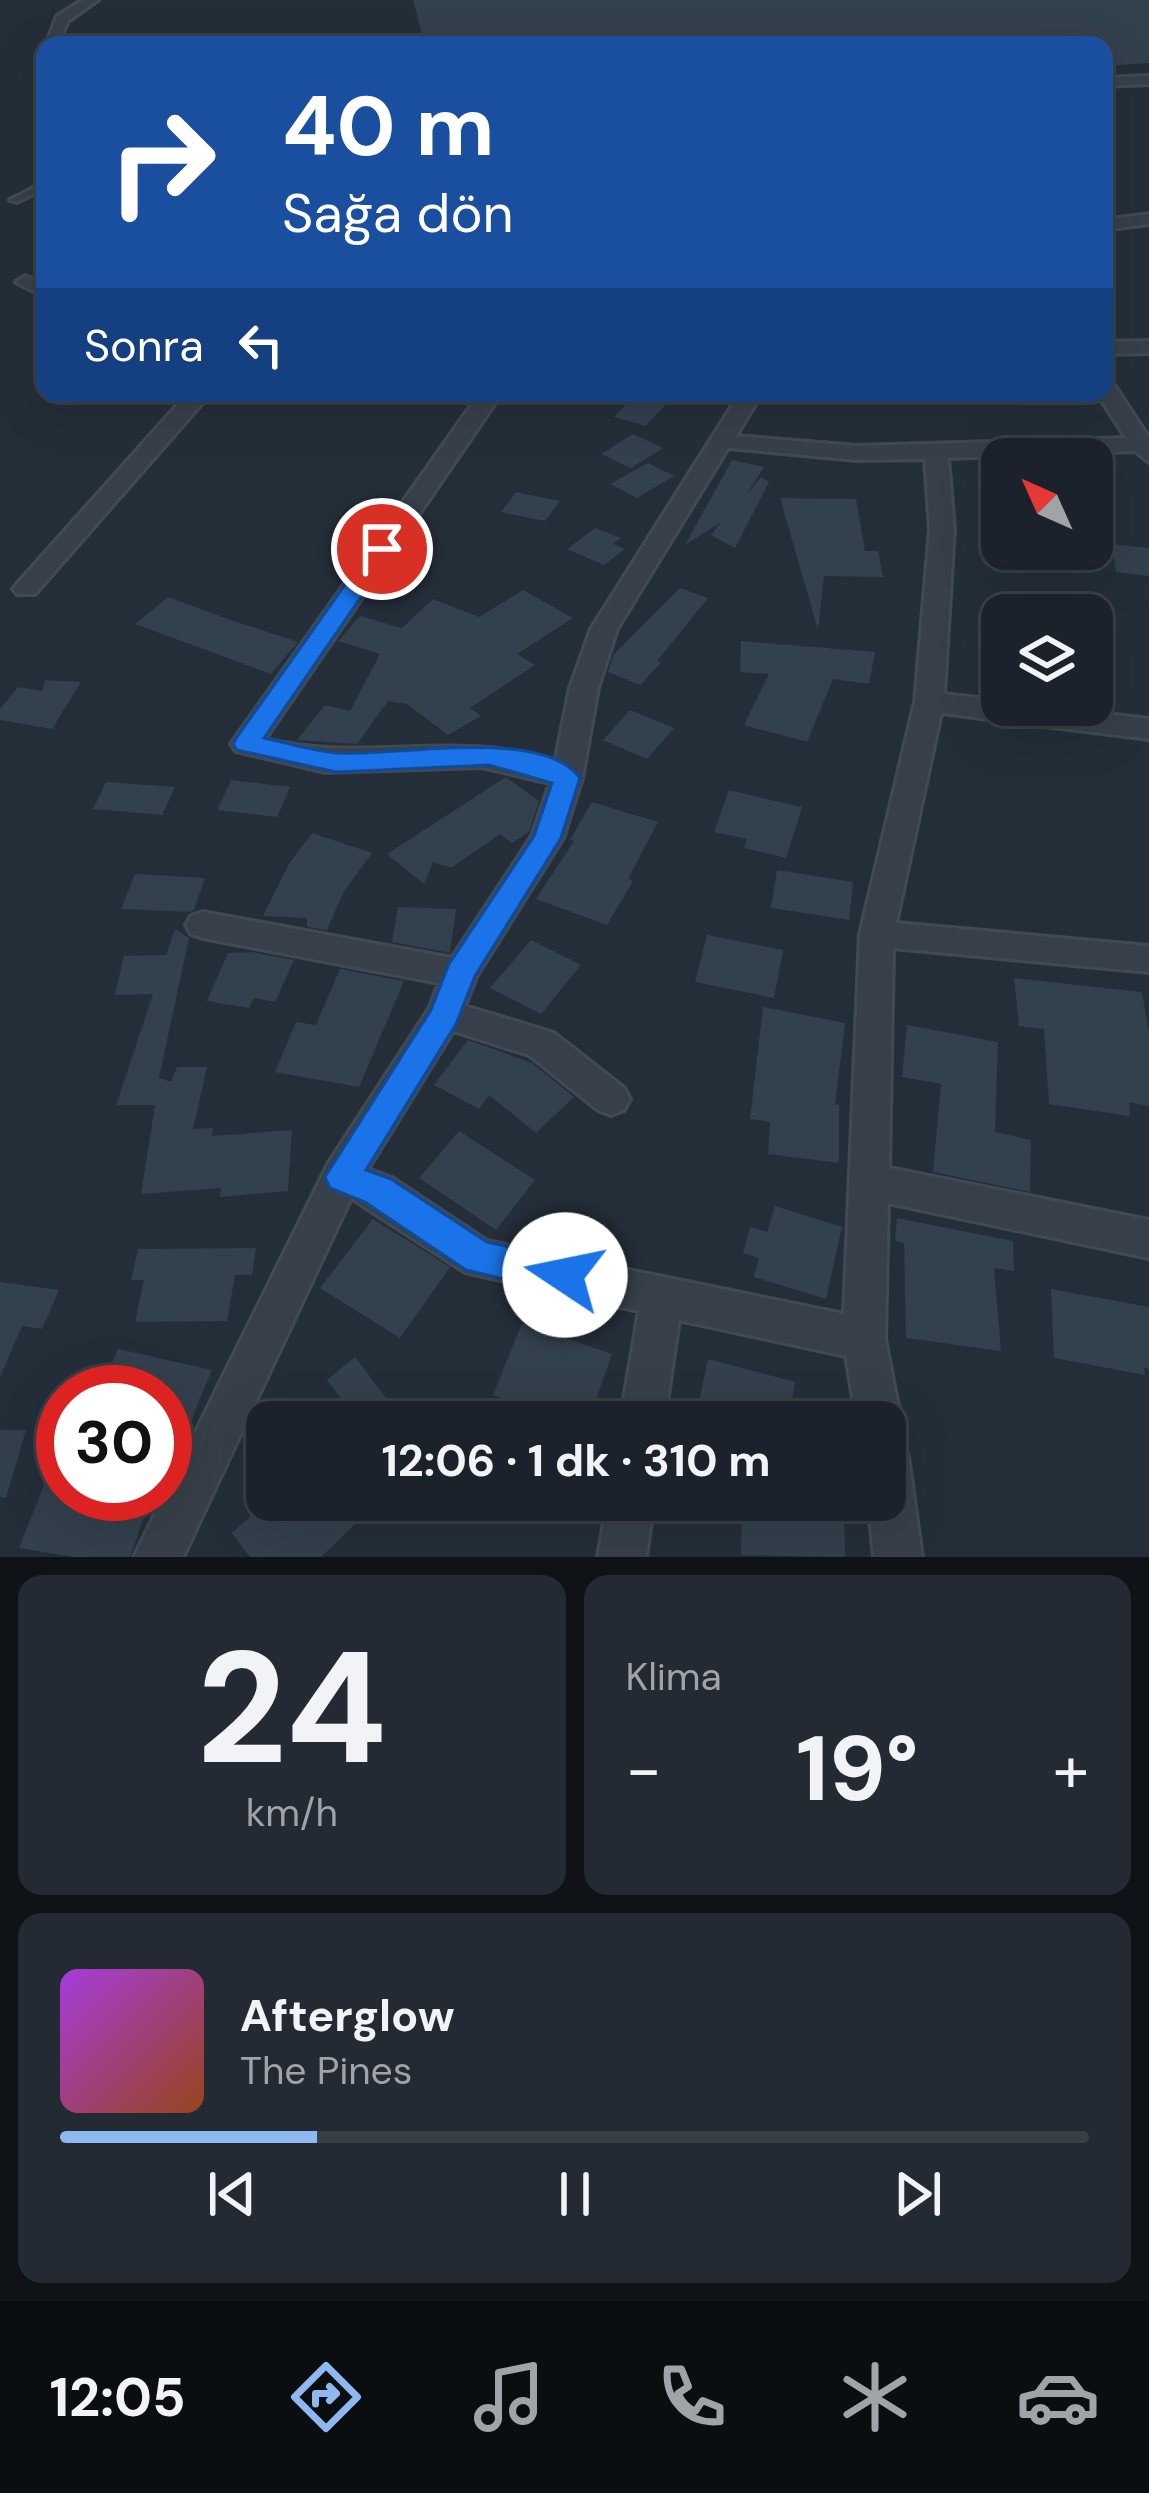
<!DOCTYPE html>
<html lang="tr">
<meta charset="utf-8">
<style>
:root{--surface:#1b222b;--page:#242a33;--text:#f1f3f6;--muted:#a0a4a9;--line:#393f47;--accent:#8db9f0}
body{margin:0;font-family:"DM Sans",sans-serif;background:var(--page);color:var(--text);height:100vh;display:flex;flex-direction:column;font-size:45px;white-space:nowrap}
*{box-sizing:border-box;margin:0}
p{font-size:39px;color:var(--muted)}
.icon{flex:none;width:66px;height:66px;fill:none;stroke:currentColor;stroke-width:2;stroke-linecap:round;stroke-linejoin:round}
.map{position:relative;height:1557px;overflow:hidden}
.details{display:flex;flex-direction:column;gap:18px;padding:18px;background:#0f1318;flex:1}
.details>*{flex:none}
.hud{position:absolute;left:36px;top:36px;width:1077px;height:366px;border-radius:24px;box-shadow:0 12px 48px #0002,0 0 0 3px var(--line);background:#1a4fa0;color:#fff;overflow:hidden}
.needle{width:78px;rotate:315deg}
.controls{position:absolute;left:981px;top:438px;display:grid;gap:24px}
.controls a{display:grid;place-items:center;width:132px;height:132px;border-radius:24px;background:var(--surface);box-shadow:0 12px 48px #0002,0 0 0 3px var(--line);font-size:60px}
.speed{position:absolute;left:36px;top:1365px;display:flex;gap:24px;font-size:60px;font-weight:700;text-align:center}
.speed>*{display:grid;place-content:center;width:156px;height:156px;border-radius:50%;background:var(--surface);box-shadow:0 12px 48px #0002,0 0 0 3px var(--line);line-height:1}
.speed .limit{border:18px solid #d22;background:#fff;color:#111}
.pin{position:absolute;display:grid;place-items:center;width:102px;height:102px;color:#fff;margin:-51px;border:6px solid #fff;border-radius:50%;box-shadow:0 3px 12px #0007}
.me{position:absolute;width:132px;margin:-66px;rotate:281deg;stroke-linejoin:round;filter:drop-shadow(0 0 9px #0008)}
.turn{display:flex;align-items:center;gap:42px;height:252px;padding:0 48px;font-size:54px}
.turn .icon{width:156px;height:156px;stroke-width:2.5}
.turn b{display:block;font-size:84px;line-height:102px}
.then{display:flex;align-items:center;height:114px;padding:0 48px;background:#0003;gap:24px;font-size:45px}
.big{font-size:90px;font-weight:700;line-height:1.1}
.details .card{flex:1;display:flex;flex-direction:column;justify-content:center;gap:18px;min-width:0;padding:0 42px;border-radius:24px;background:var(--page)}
.details .dial{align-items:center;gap:0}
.dial b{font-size:156px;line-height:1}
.song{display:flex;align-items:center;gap:36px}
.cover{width:144px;height:144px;border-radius:18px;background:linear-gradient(135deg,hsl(280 70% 55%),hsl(20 70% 35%))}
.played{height:12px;border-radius:6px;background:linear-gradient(90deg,var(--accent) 25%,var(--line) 25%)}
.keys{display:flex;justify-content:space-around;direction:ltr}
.heat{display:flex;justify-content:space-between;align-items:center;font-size:66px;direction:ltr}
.details .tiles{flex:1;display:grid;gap:18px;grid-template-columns:1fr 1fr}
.card:last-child{grid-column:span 2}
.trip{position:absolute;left:246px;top:1401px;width:660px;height:120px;border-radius:24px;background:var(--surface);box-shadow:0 12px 48px #0002,0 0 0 3px var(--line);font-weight:700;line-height:120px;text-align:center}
.dock{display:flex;height:192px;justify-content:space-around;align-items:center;background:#0b0e11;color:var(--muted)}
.dock .icon{width:84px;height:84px}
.dock .on{color:var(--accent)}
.dock b{font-size:54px;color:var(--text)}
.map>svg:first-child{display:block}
.building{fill:#33404d}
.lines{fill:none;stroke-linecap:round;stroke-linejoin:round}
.lane-casing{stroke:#414953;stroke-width:6}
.street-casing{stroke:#414953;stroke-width:6}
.lane{fill:#37404a;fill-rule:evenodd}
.street{fill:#37404a;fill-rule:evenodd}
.route{fill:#1a73e8;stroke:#114b97;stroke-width:3}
</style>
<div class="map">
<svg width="1149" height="1557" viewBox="0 0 1149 1557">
<rect width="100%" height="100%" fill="#242e39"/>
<path class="building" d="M413,0H1149V63L1104,66V45H425Z
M637,393H676L646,426L614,417Z
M633,434L663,448L631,468L601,454Z
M732,460L764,467L746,495L761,477L769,482L735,548L711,535L721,522L685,545Z
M648,463L674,476L637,498L610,484Z
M516,492L560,501L545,521L501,512Z
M780,498L856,499L865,551H878L883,577L824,576L818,630Z
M595,528L621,538L613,544L625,549L604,565L567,549Z
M1111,544L1149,548V576L1116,572Z
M680,588L708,598L657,661L661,663L640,685L608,672L614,654Z
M523,590L573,618L517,654L535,665L470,708L481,716L448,735L407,704L388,701L357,744L297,740L325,705L350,711L380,654L338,641L360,616L402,628L433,599L479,617Z
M168,597L225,618L298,642L271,674L135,624Z
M741,641L875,652L869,684L833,679L807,742L744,725L769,674L740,672Z
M45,680L81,682L52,729L0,720V709L18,687L42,691Z
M630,710L674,728L647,759L603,740Z
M506,777L539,801L529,832L512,843L500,834L451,868L433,862L424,884L387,854Z
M231,780L290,787L277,817L217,810Z
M106,782L175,787L162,815L93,809Z
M729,790L802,807L786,858L744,848L747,839L714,832Z
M592,802L658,822L628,879L633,881L607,925L536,899L574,841L570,840Z
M312,833L372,853L343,893L327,930L307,927V918L263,916L290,862Z
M777,870L853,882L849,920L771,908Z
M135,874L205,878L194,910L189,912L121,909Z
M398,907L456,909L450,953L392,942Z
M175,929L189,938L159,1078L171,1082L177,1067H207L193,1129L213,1128L212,1136L292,1130L288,1191L220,1197L221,1188L141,1194L155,1105H116L153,994L115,995L124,956L166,955Z
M707,935L783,950L774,998L695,982Z
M531,940L581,965L541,1014L490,988Z
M252,952L294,960L275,1002L254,998L249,1008L207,1001L228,953Z
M340,969L404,981L359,1087L275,1072L296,1022L316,1025Z
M1014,978L1142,992L1149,1032V1106L1129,1102L1130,1116L1049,1104L1044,1029L1019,1026Z
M763,1007L845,1023L835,1104L839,1105V1163L768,1154L770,1122L750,1119Z
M907,1025L998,1042L995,1132L1031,1140L1030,1192L933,1172L941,1084L902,1077Z
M468,1040L532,1063L574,1097L536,1133L489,1095L479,1109L434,1085Z
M459,1131L535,1180L496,1230L419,1178Z
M775,1206L842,1227L826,1299L754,1277L759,1258L743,1253L750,1227L767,1232Z
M897,1218L1013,1241L1014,1271L994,1268L1001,1351L906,1338L904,1243L895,1241Z
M373,1219L450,1267L400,1338L320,1288Z
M256,1248L252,1275H235L227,1321L135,1322L144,1280H131L138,1249Z
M0,1282L59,1290L42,1329L22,1326L0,1377Z
M1051,1289L1149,1307V1369L1144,1368L1145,1375L1054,1358Z
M522,1323L612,1354L588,1422H567L493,1395Z
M118,1349L212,1370L165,1484V1392H99Z
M355,1357L404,1422H359L327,1380Z
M708,1359L795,1382L789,1422H695Z
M0,1430H26L6,1498L0,1497Z
M62,1440L63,1494H152L130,1557H74L19,1548Z
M268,1500H337L356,1523L321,1557H250L232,1533Z
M742,1500H844L845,1557L741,1555Z"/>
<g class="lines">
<g class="lane-casing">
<path id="lane" d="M45,182V188L17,202L10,200Z"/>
</g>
<g class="street-casing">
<path id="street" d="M83,0H98L68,21L57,45L45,48L57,16Z
M1149,76V84L1104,86V78Z
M1149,214V224L1104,230V220Z
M25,276L45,284V297L16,282Z
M1149,341V353L1104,354V342Z
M1104,381L1112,382L1149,438V462L1135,451L948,458L954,529L944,694L1149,719V739L941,713L896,923L1149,946V972L893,948L889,1168L1149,1220V1258L888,1203L885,1339L901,1422L895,1438L901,1440L908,1456L922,1557H874L868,1500H885V1422H857L846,1356L679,1320L664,1422H620L639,1311L465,1272L351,1198L183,1557H134L328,1164L429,1009L439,983L203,938L191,934L186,925L191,916L203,912L452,958L532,836L550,783L482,767L326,772L236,751L231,744L480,393H502L265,739C362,764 461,728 555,762L570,688L591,629L740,393H762L736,436L857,446L1126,438L1097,393H1104ZM728,448L857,460L925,459L930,529L915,702L860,934L844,1314L487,1241L392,1178L368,1169L453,1031L529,1055L598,1110L611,1115L624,1110L630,1099L624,1088L554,1033L465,1006L476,977L563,838L582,778L598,688L617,629Z
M188,393H211L35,594H17L13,589L17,584Z
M608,1500H654L646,1557H598Z"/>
</g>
<use href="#lane" class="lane"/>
<use href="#street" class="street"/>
</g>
<path class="route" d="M382,542L394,549L264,738C287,743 313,751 337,753C395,757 542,726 580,778L561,838L475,976L456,1024L366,1170L391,1179L487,1242L578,1262L584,1275L578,1288L565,1293L466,1270L365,1202L330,1188L325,1177L431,1010L449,964L534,836L552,783L489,765L336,772L237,750L233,744L237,737L374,544Z"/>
</svg>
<div class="controls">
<a><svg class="needle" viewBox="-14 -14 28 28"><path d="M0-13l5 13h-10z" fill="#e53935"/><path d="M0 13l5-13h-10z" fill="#a0a4a9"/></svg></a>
<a><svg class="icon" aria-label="layers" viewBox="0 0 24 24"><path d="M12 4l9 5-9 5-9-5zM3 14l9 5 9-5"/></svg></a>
</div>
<div class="speed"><div class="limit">30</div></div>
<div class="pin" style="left:382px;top:549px;background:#d93025"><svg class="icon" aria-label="arrive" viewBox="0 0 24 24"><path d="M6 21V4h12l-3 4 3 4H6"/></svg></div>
<svg class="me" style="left:565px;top:1275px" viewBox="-20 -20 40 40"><circle r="19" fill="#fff"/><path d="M0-13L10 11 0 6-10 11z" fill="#1a73e8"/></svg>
<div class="trip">12:06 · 1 dk · 310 m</div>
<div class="hud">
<div class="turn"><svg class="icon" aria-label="right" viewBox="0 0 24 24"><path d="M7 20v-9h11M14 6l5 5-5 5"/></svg><div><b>40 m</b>Sağa dön</div></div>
<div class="then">Sonra<svg class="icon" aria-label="left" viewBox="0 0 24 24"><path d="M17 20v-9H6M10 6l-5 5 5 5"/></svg></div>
</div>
</div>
<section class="details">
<div class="tiles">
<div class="card dial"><b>24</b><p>km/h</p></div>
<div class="card"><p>Klima</p>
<div class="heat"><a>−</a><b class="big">19°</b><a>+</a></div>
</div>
<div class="card">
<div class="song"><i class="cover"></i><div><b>Afterglow</b><p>The Pines</p></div></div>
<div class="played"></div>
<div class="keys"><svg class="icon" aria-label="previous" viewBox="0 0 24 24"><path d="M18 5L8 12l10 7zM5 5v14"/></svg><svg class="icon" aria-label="pause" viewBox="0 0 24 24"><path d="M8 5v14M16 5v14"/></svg><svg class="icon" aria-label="next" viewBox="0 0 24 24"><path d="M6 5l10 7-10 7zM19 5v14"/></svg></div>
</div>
</div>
</section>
<nav class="dock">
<b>12:05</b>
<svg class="icon on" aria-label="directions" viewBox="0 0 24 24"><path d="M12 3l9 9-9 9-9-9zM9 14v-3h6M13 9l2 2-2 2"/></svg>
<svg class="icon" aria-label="music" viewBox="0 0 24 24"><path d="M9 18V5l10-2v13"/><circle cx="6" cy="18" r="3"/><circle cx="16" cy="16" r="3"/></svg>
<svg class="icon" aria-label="phone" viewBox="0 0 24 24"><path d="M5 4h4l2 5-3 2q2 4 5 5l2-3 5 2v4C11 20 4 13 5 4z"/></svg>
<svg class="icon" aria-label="climate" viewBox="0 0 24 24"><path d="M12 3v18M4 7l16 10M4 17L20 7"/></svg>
<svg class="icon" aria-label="car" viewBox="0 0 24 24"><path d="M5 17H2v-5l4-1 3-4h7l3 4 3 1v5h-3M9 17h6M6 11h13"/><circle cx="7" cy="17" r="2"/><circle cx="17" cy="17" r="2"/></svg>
</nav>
